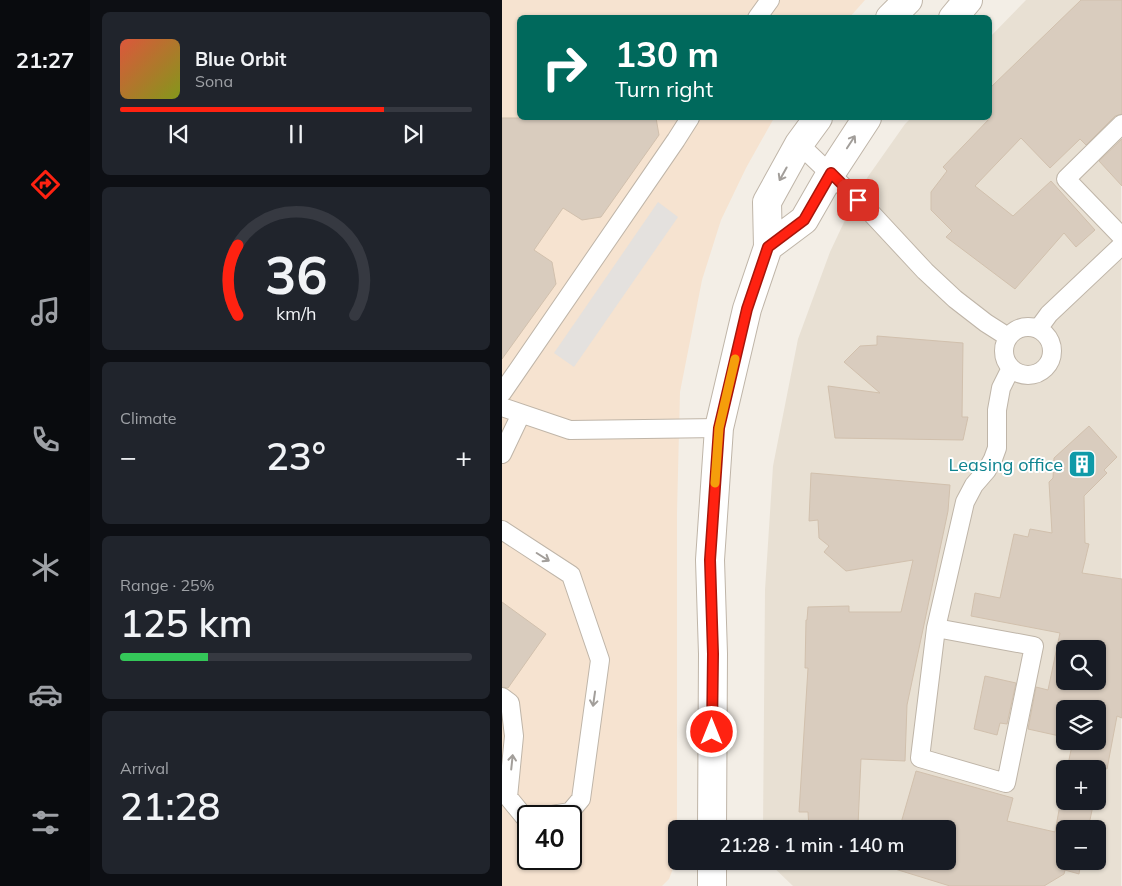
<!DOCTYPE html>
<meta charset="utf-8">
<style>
:root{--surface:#171b24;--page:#20242c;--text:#f1f3f6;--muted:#9ea1a6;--line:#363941;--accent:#f21}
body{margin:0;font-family:Mulish,sans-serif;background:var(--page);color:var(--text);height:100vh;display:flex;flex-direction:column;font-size:19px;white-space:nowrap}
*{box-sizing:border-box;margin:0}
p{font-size:16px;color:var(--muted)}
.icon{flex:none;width:28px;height:28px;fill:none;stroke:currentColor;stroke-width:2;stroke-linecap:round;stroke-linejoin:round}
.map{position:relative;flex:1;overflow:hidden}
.side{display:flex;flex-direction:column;gap:12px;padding:12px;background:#0d0f14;width:412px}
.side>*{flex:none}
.top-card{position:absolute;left:15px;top:15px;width:475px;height:105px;border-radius:8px;box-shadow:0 1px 4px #0004;background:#00695c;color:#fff;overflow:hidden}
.buttons{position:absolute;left:554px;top:640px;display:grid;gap:10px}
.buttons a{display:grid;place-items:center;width:50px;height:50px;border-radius:8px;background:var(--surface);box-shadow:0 1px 4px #0004;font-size:25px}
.speed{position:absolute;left:15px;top:805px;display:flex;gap:10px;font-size:25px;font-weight:700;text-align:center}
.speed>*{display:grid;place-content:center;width:65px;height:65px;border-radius:50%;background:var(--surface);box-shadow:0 1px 4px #0004;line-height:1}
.speed .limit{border:2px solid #111;border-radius:8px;background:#fff;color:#111}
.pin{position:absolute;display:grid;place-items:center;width:42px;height:42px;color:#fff;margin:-21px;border-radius:10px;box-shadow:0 2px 8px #0006}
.me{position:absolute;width:55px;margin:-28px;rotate:0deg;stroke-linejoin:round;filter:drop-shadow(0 0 4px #0008)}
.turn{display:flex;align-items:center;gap:18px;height:105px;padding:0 15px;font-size:22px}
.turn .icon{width:65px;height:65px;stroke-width:2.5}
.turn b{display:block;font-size:35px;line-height:42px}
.big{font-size:38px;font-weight:600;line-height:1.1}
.side .tile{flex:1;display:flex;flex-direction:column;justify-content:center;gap:8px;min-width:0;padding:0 18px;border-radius:8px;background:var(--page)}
.side .dial{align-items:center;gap:0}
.dial svg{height:130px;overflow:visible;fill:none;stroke:var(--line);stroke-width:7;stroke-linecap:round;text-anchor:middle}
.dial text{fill:var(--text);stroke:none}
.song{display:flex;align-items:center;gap:15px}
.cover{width:60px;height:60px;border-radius:8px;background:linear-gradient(135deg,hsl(10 70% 55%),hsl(70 70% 35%))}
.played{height:5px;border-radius:2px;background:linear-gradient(90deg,var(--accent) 75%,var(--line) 75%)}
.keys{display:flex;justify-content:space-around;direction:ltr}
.heat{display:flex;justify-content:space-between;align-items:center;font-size:28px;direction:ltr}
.charge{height:8px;border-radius:4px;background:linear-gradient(90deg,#34c759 25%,var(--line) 0)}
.trip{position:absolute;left:166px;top:820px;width:288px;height:50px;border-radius:8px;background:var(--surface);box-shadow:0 1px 4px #0004;font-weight:600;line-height:50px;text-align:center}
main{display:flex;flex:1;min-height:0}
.dock{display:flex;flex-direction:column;width:90px;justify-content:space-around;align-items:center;background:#090b0e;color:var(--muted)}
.dock .icon{width:35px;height:35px}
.dock .selected{color:var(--accent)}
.dock b{font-size:22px;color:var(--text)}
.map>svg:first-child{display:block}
.residential{fill:#e8e0d3;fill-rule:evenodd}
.commercial{fill:#f6e3d0;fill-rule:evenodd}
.parking{fill:#e4e1de}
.building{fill:#d9ccbe;stroke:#d1c0ad;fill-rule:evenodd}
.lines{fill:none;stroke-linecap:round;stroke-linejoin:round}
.service-casing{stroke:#bfb5a8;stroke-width:20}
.tertiary-casing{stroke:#bfb5a8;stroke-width:30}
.service{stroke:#fff;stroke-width:18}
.tertiary{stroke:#fff;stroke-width:28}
.oneway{stroke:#a29e9a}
.route-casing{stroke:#a6160b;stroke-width:12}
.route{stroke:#f21;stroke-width:9}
.slow{stroke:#f59e0b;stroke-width:9}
.labels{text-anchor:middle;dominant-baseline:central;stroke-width:4;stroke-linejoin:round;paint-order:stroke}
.culture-label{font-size:18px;fill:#0d838f;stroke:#fff;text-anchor:end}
</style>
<main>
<nav class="dock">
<b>21:27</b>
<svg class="icon selected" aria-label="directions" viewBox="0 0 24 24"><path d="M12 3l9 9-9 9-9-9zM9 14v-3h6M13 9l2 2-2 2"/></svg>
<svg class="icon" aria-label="music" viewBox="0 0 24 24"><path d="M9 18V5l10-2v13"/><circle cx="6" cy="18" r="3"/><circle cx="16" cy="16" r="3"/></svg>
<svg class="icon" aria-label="phone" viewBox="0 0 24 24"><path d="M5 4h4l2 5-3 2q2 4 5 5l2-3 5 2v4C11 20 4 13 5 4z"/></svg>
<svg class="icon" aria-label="climate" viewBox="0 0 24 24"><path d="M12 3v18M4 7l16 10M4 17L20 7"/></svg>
<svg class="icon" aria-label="car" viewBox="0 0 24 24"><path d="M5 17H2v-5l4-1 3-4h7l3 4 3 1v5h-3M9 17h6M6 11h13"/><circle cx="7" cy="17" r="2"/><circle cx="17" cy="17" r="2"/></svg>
<svg class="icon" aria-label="filters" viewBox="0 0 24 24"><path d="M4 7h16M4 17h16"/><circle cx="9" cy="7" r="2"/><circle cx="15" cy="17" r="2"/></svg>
</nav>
<section class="side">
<div class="tile">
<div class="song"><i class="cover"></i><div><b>Blue Orbit</b><p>Sona</p></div></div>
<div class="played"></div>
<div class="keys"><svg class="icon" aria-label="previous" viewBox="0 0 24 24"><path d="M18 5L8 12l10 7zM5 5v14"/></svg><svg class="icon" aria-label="pause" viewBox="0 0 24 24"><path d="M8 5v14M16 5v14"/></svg><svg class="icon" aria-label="next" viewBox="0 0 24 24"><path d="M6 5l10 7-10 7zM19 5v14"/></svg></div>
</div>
<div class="tile dial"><svg viewBox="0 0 100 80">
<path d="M14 69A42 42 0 1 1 86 69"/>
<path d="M14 69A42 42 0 0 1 14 26" stroke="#f21"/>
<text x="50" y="56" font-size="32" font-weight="700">36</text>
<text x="50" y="72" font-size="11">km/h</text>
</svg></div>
<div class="tile"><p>Climate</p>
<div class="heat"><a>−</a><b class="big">23°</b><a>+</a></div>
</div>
<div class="tile"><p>Range · 25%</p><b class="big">125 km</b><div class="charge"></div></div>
<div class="tile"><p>Arrival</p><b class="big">21:28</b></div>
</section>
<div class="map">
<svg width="620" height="886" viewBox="0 0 620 886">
<rect width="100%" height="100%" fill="#f3eee6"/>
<path class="residential" d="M524,0H619V886H291L265,861H445V829H261L263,590L271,466L296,339L328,252L344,218L365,178L403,124L409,118H488V37ZM562,649H595V681H562ZM562,709H595V741H562ZM562,769H595V801H562ZM562,829H595V861H562Z"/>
<path class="commercial" d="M0,0H363L347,18H18V118H272L244,168L219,220L200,280L178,392L175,513V858L167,879L160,886H0ZM26,816H69V859H26Z"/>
<path class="parking" d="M156,202L176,217L72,367L52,353Z"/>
<path class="building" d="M579,0H620V114L613,116L584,145L578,139L548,168L519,138L473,186L511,216L549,181L593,230L574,247L562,233L513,289L444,237L450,231L429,210V192L445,171L441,167L488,118V88Z
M0,118H154L157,135L99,217L80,220L61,208L32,250L50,262L54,284L0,359Z
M620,139V186L597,161Z
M375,336L461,343L460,417H466L461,440L333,438L326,386L378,393L342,362L358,346L375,345Z
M587,426L615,457L602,470L605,473L582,496L583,543L587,544L580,573L620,579V718L615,716L605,769L598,767L595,784V769H565L571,741H595V709H562V737L526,729L534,687L546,690L558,633L469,616L473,593L498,598L512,534L526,537L528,529L550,533L547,482L551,478L552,458ZM562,649H595V681H562Z
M309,473L448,485L446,511L405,705L403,761L359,759L356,825L399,823L414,771L511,798L505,821L553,832L562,783V801H592L586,829H562V861H579L577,874L563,870L562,874L542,886H448L393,869L395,861H445V829H307L306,812H297L306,668H303L304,620H305L306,607L347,606V612H399L411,560L344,571L322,552L327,546L317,538L316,520L307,521Z
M0,602L44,634L6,688L0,687Z
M483,676L514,683L505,724L498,723L495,735L472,729Z"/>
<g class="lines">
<g class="service-casing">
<path id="service" d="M255,18L268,0
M620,124L564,179L620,237
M297,144L370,214L423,271L453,299L484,323L506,337
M502 351a24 24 0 1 1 48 0a24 24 0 1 1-48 0Z
M536,329L547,314L620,245
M0,393L174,140L188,118
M0,407L68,430L217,428
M0,454L19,414
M0,530L69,575L98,660L79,799L68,812L43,816
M434,628L532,646L504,783L418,758L434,628L463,502L472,485L485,470L491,459L495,448V410L499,388L509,368
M0,697L8,703L12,736L6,797L24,819H26"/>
</g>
<g class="tertiary-casing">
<path id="tertiary" d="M388,18L406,0
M451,18L466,0
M266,247L302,220L329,173L365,118
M210,829L211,654L208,560L217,428L245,309L266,247L265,202L297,144L316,118
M210,886V861"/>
</g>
<use href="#service" class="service"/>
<use href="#tertiary" class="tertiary"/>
</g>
<defs><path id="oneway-shaft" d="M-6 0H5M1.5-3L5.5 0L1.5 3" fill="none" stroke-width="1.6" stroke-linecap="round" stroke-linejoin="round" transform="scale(1.25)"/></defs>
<g class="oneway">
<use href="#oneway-shaft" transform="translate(349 142) rotate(-57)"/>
<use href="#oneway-shaft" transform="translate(281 174) rotate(119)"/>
<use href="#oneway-shaft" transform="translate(41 557) rotate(32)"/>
<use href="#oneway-shaft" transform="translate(92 699) rotate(98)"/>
<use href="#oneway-shaft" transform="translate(10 762) rotate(-84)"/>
</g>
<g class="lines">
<g class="route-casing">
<path id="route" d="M210,732L211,654L208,560L217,428L245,309L266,247L302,220L329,173L356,200"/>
</g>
<use href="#route" class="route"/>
<path class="slow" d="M213,483L217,428L233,359"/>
</g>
<defs>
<g id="building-square" transform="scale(1.4375)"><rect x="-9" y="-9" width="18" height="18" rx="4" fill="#0f9aa8" stroke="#fff"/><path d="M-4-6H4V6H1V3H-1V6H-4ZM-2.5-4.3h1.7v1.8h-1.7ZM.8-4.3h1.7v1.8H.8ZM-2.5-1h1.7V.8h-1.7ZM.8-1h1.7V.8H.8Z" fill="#fff"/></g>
</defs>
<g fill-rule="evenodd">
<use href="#building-square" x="580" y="464"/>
</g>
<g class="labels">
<g class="culture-label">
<text x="561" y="464">Leasing office</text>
</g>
</g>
</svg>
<div class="buttons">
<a><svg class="icon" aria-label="search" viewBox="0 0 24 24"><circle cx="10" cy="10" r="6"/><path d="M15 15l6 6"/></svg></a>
<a><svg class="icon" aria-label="layers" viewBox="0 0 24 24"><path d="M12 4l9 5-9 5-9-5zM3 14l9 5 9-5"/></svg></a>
<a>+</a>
<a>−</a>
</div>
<div class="speed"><div class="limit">40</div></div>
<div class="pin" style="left:356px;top:200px;background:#d93025"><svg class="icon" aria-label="arrive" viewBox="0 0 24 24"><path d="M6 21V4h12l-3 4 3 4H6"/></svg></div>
<svg class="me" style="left:210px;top:732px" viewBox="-20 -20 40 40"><circle r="17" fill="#f21" stroke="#fff" stroke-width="3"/><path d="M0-11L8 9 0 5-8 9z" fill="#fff"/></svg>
<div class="trip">21:28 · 1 min · 140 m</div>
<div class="top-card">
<div class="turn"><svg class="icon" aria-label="right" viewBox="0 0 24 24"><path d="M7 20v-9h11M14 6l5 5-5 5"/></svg><div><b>130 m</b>Turn right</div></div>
</div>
</div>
</main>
